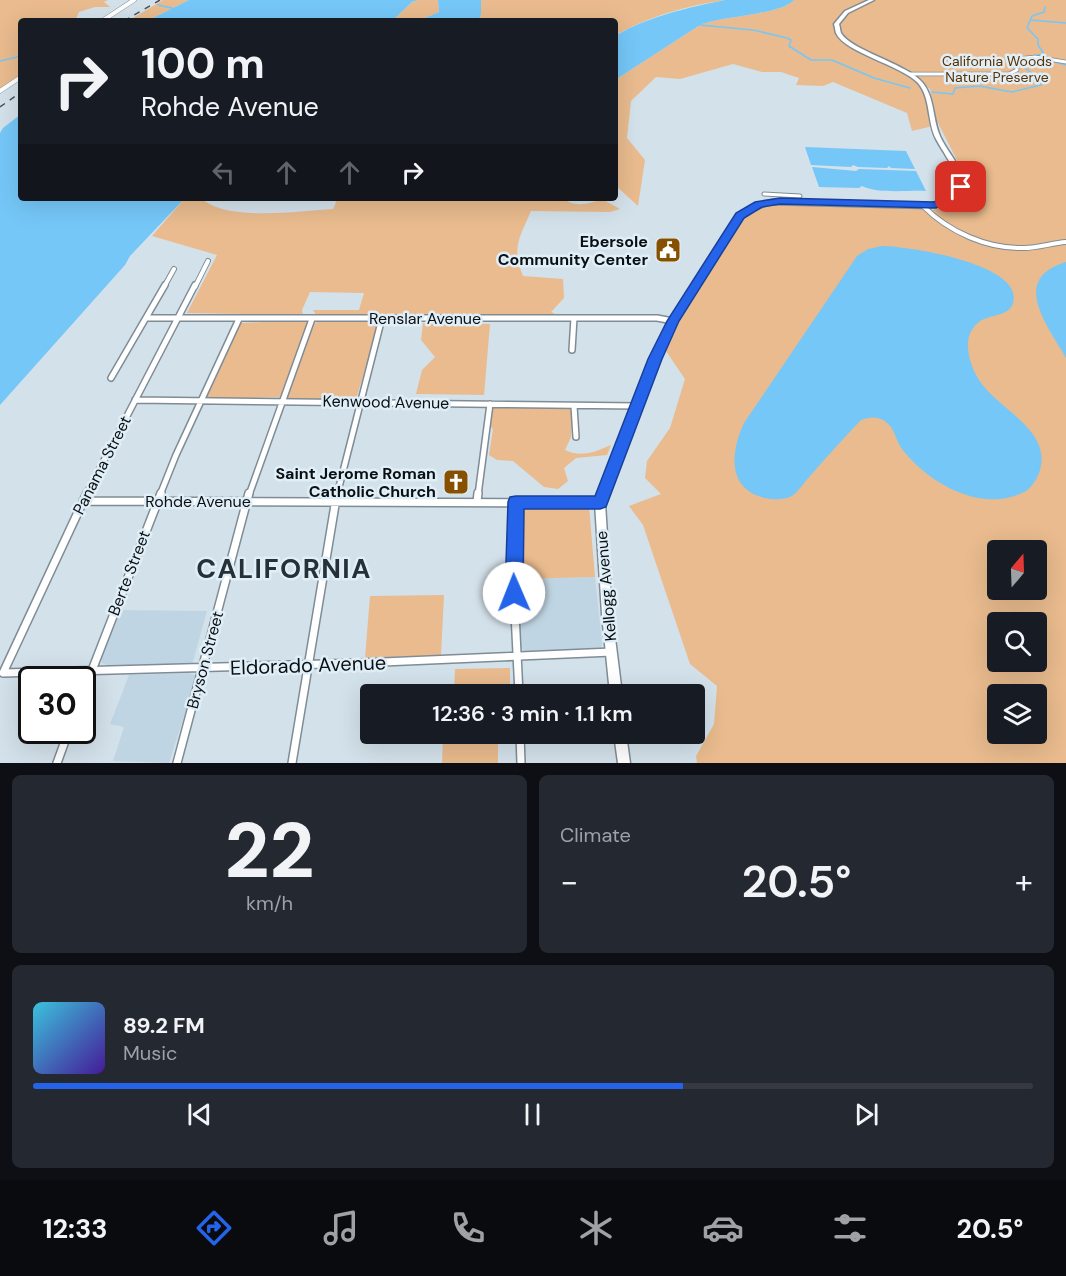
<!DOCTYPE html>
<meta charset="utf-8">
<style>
:root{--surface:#171b24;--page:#242831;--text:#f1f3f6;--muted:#9ea1a6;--line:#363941;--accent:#2563eb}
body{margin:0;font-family:"DM Sans",sans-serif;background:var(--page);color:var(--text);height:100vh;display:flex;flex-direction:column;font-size:22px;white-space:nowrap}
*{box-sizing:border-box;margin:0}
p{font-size:20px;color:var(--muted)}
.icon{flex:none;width:33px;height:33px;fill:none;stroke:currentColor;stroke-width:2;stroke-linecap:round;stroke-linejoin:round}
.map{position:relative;height:763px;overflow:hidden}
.details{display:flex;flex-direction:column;gap:12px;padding:12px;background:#0d0f14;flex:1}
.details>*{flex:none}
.guide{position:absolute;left:18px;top:18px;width:600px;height:183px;border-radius:6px;box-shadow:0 6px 24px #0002;background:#171b24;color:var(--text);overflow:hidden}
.needle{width:39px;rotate:19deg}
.fabs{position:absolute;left:987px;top:540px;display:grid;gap:12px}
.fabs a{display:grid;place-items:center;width:60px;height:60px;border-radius:6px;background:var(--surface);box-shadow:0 6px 24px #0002;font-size:30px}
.speed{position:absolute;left:18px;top:666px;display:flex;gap:12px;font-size:30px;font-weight:700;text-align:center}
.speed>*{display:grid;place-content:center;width:78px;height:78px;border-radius:50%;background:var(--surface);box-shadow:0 6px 24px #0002;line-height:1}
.speed .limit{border:3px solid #111;border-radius:9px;background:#fff;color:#111}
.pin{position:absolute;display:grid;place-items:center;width:51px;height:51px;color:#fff;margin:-26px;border-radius:12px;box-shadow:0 3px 9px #0006}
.me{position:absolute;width:66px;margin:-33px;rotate:359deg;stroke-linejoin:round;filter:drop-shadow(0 0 4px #0008)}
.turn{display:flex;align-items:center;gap:21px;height:126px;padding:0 24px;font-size:27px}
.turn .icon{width:78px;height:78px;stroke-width:2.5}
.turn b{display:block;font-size:42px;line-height:51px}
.lanes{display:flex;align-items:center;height:57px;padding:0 24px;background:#0003;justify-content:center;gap:30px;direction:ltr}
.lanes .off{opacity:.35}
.big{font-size:45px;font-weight:600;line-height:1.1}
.details .widget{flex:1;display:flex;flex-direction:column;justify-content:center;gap:9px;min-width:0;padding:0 21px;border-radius:9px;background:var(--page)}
.details .dial{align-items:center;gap:0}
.dial b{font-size:78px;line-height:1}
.song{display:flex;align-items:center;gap:18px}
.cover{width:72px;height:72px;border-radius:9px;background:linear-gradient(135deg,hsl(190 70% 55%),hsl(260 70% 35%))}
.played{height:6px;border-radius:3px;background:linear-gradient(90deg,var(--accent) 65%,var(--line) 65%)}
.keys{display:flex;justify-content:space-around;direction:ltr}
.heat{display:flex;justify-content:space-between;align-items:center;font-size:33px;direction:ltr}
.details .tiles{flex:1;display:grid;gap:12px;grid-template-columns:1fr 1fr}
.widget:last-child{grid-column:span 2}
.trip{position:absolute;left:360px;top:684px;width:345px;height:60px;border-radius:6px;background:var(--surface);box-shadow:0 6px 24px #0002;font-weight:600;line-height:60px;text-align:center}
.tab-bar{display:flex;height:96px;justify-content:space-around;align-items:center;background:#090b0e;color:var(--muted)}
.tab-bar .icon{width:42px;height:42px}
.tab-bar .current{color:var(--accent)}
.tab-bar b{font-size:27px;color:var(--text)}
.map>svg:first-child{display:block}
.built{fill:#c0d5e3}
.green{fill:#e9bb8e;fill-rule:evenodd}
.water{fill:#75c7f8}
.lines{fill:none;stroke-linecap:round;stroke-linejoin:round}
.stream{stroke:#75c7f8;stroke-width:1.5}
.pedestrian-casing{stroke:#7f8c95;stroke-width:5}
.minor-far3-casing{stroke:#7f8c95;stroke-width:4.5}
.minor-far2-casing{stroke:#7f8c95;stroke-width:6}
.minor-far1-casing{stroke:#7f8c95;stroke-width:8}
.minor-casing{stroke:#7f8c95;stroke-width:10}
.tertiary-casing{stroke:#7f8c95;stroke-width:5}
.primary-casing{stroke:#7f8c95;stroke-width:3}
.pedestrian{stroke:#fff;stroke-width:3}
.minor-far3{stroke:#fff;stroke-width:3}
.minor-far2{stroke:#fff;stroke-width:4}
.minor-far1{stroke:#fff;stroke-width:5}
.minor{stroke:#fff;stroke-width:7}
.tertiary{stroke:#fff;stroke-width:4}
.primary{fill:#fff;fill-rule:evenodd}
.rail{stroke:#495156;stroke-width:1.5;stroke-dasharray:6 6;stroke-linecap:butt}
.route{fill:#2563eb;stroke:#184099;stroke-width:1.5}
.labels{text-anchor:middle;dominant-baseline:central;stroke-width:5;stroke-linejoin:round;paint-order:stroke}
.far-park-label{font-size:14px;fill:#583100;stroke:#e0eef8}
.poi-label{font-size:16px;font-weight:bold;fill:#0a0f12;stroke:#e0eef8;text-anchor:end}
.street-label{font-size:16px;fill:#0a0f12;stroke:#e0eef8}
.near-street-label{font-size:20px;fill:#0a0f12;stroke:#e0eef8}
.near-district-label{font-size:27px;font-weight:bold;letter-spacing:1.5px;fill:#253037;stroke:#e0eef8}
</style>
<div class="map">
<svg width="1066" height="763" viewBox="0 0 1066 763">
<rect width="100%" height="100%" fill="#d3e1ea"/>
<path class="built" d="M595,577L602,643L601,649L525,652L520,647L518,579Z
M117,610L207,611L192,665L109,666L102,663L101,657Z
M189,673L197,676L169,763L113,761L124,727L110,724L129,675Z"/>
<path class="green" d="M0,0H108L104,2L110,7H95L79,12L75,21H21V75L0,89Z
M163,0H189L147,21H128Z
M418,0H438L439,12L418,21H392L412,2Z
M481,0H725C687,6 648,16 615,36V21H473L481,14Z
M794,0H1066V763H697L696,756L714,724L717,686L690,664L643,525L629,506L661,494L645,478L647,461L670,428L685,379L666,351L679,323L673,321L734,223L740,216L752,207L780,201L923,206L926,210C943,209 957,205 968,192V182L937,121L930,89L907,69L856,46L837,29C844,56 903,62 922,85C931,95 929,114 933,126L912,131L907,113L833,82L823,86L796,85L799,78L781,72H762L733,64L680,79L656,77L631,101L627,138L645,160L638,206L616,186L615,80L700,25C722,16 780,15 794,0ZM998,550H1036V590H998ZM998,622H1036V662H998ZM998,694H1036V734H998Z
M185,198H201C226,222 299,211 333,209L337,200L331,198H563C574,208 590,204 602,199L620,209L610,212L531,211C520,237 511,248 523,276L563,279L564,298L551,312L557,315H316L313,310H359L364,293L310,292L302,310L303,315L187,313L217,255L152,236Z
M305,320L308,322L307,327L281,397L207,399L206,394L241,323Z
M321,320L377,321L379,324L356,399H288L286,396L312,325Z
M423,323L490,324L484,395L416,394L422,370L435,357L421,340Z
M494,407L573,408L571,437L565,450C582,458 595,452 611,445L607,455L576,458L564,468L568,481L558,489L544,487L513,461L497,460L489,455L493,429L488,425L491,409Z
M527,505L589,506L595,577L518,579L517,513L521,507Z
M444,595L441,655L365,658L370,596Z
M510,668V694H454L455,669Z
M498,734V763H442L443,735Z"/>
<path class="water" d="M189,0H418L412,2L392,21H147Z
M438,0H481V14L478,21H418L439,12Z
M725,0H794C780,15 722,16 700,25L615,80V36C649,16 687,8 725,0Z
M21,114V198H185L130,256L125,265L0,405V133L3,128Z
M805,147L906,151L915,169L891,168L889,166L887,168L858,167L853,165L851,167L811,165Z
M812,167L856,171L859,169L916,171L926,191C909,190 877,194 862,186L859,188L819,187Z
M882,246C907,246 1025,264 1013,303C1009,317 989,314 979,322C960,336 969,364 979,380C998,410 1054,430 1039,473C1037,479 1031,488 1026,491C983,515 928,483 902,449C895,440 896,430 886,422C878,416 870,417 861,420C844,438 827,456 811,475C805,481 799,491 792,496C785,500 772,500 765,498C726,489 731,451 744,423L857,256L868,249Z
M1066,262V358C1048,326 1009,279 1066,262Z"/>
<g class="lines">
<path class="stream" d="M158,5L172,8
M1031,20L1066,23
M700,25L753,30L787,38L791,40L789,46L811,60H832L874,78L910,88
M1031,56L1044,54L1038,45V39L1027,28L1032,16L1044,12L1045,7
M1029,59H1039
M0,61L21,56
M1055,62L1066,65
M932,92L953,94L955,88L979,86L1012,92L1041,85L1040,79L1019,64L1024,59"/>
<g class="pedestrian-casing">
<path id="pedestrian" d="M764,194L800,196"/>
</g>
<g class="minor-far3-casing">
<path id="minor-far3" d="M910,74H1009L1017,70L1016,59L1035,57L1066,62"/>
</g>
<g class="minor-far2-casing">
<path id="minor-far2" d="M923,206C949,232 987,249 1024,248C1038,248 1052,243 1066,242
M164,287L174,269
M195,287L208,261"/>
</g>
<g class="minor-far1-casing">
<path id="minor-far1" d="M146,318H657L673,321
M572,350L574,318
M111,378L165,285
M135,400L637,406
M574,406L576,437
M86,495L195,285
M160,495L176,455L239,319
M249,495L312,319
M337,495L382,318
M478,495L490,404"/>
</g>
<g class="minor-casing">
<path id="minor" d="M87,493L3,673L360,663L612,652
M83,501L600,503
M477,502L478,493
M516,502L514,593L519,694
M82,696L161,493
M520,734L521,763
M57,763L69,730
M177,763L249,493
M292,763L337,493"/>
</g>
<g class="tertiary-casing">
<path id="tertiary" d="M102,21L134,0
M0,91L21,77"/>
</g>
<g class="primary-casing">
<path id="primary" d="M869,0H874L848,13L839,24C840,27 840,30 841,33C851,50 903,63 920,80C935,94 932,118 940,136C948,154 965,168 963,190L951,201L929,208L772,204C758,207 746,213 737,224L677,321L659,359L605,503L612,614L622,694H610L602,614L595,503L651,359L669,321L731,223C742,209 755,204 772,200L929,204L947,199L957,189C958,170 945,156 936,139C927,122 931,98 918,83C901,65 845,53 836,33C835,30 835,27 834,24L845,11Z
M614,734H626L630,763H618Z"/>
</g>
<use href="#pedestrian" class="pedestrian"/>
<use href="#minor-far3" class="minor-far3"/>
<use href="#minor-far2" class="minor-far2"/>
<use href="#minor-far1" class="minor-far1"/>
<use href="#minor" class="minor"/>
<use href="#tertiary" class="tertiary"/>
<use href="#primary" class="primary"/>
<path class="rail" d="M124,21L160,0
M0,107L21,92"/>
</g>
<path class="route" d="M961,183L966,187L958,199L936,208L780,204L762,207L744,218L679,321L662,359L606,507L600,509H524L523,593L520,598L514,601L508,598L505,593L508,502L510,497L516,496H595L648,359L667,321L736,213L755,202L780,198L934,202L950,195L957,184Z"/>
<defs>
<g id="civic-square" transform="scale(1.35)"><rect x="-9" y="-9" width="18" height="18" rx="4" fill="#875000" stroke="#e0eef8"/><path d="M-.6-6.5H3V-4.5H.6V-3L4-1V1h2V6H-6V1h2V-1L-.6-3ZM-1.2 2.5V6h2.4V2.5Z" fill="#fff"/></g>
<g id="church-square" transform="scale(1.35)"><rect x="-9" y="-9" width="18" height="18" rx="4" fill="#875000" stroke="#e0eef8"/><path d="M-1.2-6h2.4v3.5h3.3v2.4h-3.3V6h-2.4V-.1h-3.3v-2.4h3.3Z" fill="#fff"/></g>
</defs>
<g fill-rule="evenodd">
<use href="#civic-square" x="668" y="250"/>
<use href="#church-square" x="456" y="482"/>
</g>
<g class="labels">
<g class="far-park-label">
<text x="997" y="61">California Woods<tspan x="997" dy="16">Nature Preserve</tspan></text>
</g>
<g class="poi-label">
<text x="648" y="241">Ebersole<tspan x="648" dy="18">Community Center</tspan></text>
<text x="436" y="473">Saint Jerome Roman<tspan x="436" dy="18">Catholic Church</tspan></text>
</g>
<g class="street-label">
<text x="425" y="318">Renslar Avenue</text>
<text transform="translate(386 402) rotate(1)">Kenwood Avenue</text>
<text transform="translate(102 465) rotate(-63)">Panama Street</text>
<text x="198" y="501">Rohde Avenue</text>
<text transform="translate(129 573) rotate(-69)">Berte Street</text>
<text transform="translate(606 586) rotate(-95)">Kellogg Avenue</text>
<text transform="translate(205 660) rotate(-75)">Bryson Street</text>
</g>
<g class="near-street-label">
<text transform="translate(308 665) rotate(-2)">Eldorado Avenue</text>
</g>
<g class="near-district-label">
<text x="284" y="568">CALIFORNIA</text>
</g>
</g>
</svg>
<div class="fabs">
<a><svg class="needle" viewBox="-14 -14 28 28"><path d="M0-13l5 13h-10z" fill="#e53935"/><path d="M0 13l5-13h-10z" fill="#9ea1a6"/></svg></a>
<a><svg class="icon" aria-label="search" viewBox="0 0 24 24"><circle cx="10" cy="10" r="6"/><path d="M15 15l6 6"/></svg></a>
<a><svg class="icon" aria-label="layers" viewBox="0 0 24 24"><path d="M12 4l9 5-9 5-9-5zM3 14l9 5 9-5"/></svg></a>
</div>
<div class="speed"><div class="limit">30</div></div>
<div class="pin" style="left:961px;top:187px;background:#d93025"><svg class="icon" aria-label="arrive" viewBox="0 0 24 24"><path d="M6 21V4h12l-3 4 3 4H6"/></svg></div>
<svg class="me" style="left:514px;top:593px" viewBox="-20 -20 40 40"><circle r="19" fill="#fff"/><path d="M0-13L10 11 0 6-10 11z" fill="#2563eb"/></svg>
<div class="trip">12:36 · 3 min · 1.1 km</div>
<div class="guide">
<div class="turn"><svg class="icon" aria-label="right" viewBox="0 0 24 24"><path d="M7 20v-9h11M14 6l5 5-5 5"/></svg><div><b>100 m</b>Rohde Avenue</div></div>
<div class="lanes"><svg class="icon off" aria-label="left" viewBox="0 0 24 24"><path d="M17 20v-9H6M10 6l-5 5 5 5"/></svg><svg class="icon off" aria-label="ahead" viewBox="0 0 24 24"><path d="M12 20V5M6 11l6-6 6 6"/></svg><svg class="icon off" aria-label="ahead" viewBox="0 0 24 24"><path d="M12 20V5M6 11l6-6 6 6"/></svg><svg class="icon" aria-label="right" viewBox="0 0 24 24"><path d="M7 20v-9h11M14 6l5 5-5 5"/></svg></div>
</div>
</div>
<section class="details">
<div class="tiles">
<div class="widget dial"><b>22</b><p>km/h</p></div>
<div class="widget"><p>Climate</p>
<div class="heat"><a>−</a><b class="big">20.5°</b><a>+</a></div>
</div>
<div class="widget">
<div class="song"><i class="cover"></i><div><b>89.2 FM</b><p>Music</p></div></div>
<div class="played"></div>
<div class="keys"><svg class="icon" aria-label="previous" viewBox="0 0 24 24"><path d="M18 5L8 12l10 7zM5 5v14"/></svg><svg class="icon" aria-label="pause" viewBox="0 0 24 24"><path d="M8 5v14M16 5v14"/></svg><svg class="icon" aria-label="next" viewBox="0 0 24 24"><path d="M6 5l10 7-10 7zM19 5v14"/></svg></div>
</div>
</div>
</section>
<nav class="tab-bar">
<b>12:33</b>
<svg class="icon current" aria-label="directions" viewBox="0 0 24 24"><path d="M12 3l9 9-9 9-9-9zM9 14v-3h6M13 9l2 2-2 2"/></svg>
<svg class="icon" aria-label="music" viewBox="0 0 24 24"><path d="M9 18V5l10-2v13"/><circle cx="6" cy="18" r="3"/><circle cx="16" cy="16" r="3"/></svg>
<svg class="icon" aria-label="phone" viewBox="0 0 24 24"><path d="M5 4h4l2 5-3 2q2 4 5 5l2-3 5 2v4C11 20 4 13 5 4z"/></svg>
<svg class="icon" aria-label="climate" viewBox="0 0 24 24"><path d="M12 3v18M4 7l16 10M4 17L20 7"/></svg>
<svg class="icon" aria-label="car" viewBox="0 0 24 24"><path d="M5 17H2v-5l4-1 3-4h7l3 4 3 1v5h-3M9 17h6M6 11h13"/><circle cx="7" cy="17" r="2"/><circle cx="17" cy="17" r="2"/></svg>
<svg class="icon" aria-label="filters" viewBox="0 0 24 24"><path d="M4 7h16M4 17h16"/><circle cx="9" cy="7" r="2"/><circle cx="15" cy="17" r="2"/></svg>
<b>20.5°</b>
</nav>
